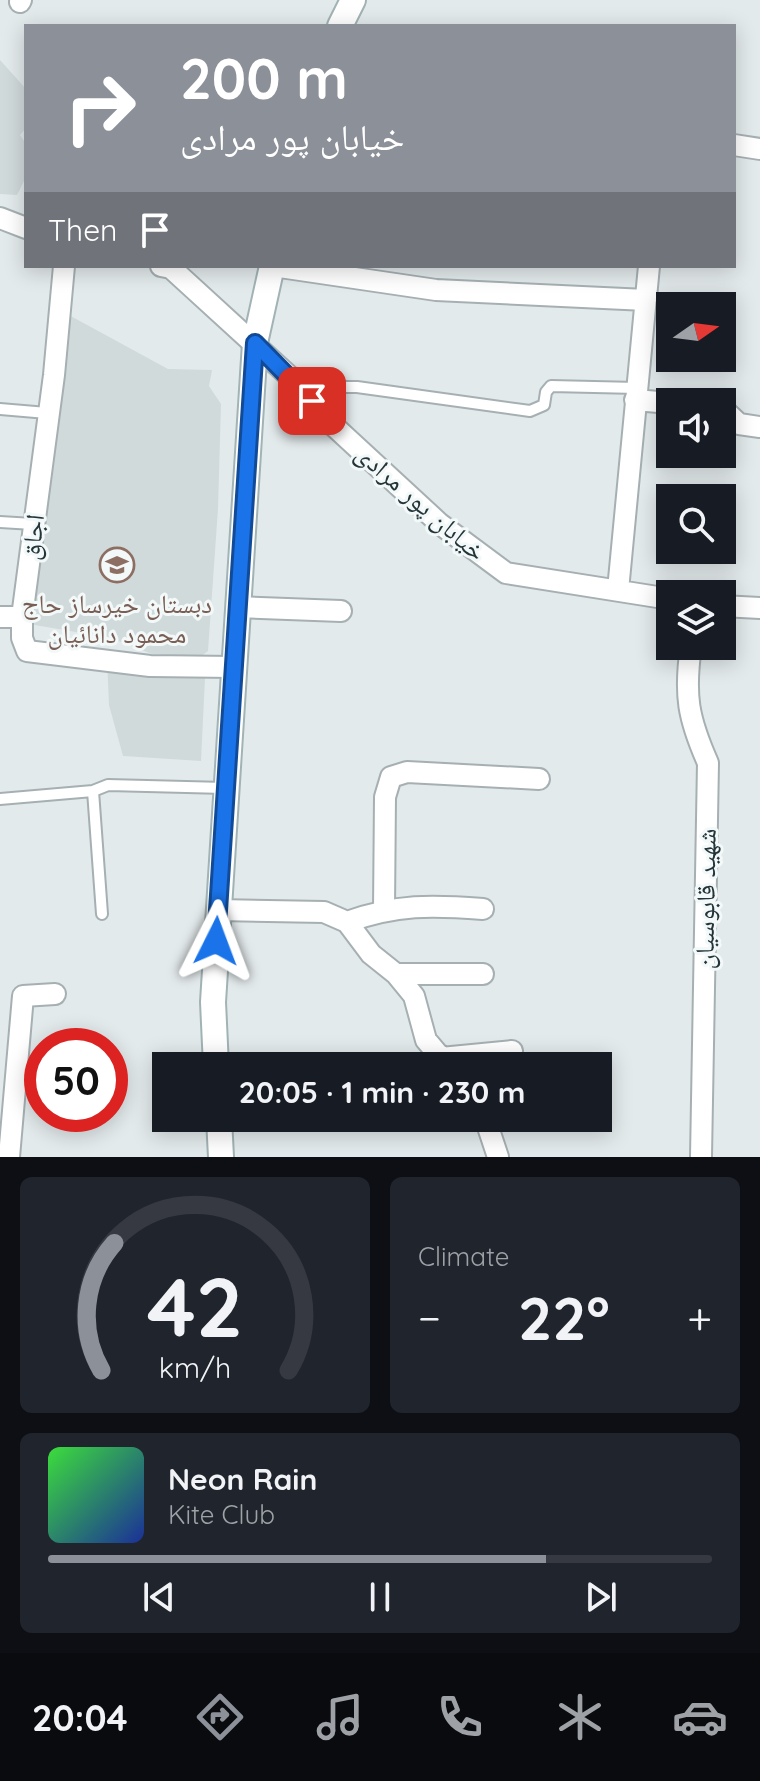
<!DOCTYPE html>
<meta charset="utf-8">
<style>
:root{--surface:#171b24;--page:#20242c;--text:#f1f3f6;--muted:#9ea1a6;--line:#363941;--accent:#8c9099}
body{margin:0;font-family:Quicksand,"Noto Naskh Arabic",sans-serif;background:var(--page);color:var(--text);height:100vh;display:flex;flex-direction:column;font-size:30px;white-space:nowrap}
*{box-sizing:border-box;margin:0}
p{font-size:26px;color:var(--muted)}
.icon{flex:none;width:44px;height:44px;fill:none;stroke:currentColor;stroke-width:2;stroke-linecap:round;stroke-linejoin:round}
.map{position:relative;height:1157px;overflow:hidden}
.panel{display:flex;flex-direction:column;gap:20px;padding:20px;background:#0d0f14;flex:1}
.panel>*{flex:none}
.banner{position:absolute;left:24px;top:24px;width:712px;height:244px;border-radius:0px;box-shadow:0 4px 20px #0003;background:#8c9099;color:#fff;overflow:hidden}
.needle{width:52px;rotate:76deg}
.buttons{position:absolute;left:656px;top:292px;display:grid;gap:16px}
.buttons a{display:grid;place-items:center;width:80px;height:80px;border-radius:0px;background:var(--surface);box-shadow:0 4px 20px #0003;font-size:40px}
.speed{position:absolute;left:24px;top:1028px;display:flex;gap:16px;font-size:40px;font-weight:700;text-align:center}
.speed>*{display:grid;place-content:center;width:104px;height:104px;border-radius:50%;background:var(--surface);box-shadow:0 4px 20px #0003;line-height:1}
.speed .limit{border:12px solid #d22;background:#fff;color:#111}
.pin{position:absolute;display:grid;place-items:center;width:68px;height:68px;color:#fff;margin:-34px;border-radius:16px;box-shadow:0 4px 12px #0006}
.me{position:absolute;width:88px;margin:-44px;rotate:3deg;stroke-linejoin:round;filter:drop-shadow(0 0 6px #0008)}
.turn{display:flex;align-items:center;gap:28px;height:168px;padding:0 24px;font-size:36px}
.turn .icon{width:104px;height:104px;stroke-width:2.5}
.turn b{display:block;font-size:56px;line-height:68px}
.then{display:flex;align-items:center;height:76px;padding:0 24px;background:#0003;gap:16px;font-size:30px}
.big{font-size:60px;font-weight:800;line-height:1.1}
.panel .tile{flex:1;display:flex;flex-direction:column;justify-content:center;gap:12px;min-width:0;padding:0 28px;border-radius:12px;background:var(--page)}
.panel .dial{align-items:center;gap:0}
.dial svg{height:208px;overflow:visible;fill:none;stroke:var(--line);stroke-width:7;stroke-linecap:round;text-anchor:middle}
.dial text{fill:var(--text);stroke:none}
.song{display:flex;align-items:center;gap:24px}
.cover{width:96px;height:96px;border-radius:12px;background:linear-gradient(135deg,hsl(120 70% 55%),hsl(230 70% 35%))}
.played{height:8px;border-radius:4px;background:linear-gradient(90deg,var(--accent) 75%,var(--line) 75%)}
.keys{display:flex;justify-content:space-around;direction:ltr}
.heat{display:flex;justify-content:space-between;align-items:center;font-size:44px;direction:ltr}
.panel .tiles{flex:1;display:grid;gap:20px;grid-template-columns:1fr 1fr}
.tile:last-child{grid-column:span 2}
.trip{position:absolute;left:152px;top:1052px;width:460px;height:80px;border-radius:0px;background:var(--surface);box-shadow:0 4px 20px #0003;font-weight:800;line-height:80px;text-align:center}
.tabs{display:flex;height:128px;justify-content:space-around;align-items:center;background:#090b0e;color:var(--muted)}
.tabs .icon{width:56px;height:56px}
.tabs .active{color:var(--accent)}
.tabs b{font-size:36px;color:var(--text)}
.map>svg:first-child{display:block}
.built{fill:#d1dadb}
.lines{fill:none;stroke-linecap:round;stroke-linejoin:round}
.lane-casing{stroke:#a6b0b2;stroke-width:14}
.street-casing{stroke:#a6b0b2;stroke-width:24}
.secondary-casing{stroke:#a2b3b5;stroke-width:28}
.lane{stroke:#fff;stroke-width:10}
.street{stroke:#fff;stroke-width:20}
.secondary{stroke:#fff;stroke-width:24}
.route-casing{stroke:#114b97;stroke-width:20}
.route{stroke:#1a73e8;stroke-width:14}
.labels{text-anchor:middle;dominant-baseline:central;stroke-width:6;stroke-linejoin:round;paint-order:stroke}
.street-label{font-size:26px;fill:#24353a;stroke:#f3f8f8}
.education-label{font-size:26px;fill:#785e54;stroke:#f3f8f8}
</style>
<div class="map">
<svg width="760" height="1157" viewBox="0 0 760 1157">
<rect width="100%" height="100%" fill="#e3eaeb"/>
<path class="built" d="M0,60L26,89V128L20,135L26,144V177L17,195L0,194Z
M56,308L168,369L212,370L209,386L221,404L218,509L208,651L200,657L152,654L111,638L11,621L35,482Z
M107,658L136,673L205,678L201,761L123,756L109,705Z"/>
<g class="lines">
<g class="lane-casing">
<path id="lane" d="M303,387H357L530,411L544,405L546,392L551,386L637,388
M0,409L47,413
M0,522L33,524
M93,791L102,914
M0,799L93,791L108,785L225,788"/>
</g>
<g class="street-casing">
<path id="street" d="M20,2L21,0
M734,145L760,149
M0,218L26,228
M64,266L54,375L22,617V638L27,651L150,666L233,667
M161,266L171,268L301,387L323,416L440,524L506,573L670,599
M273,266L436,290L646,300
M635,400L670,403
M722,408L739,424L760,427
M618,590L649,266
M722,606L760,608
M237,607L341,611
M0,617H22
M691,646C684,695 688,718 708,763L701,1157
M384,909L385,797L391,777L407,772L539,779
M218,910L324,912L347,922L371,954L396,974L414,996L426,1040L448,1066
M347,922C397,904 432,905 483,909
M396,974H483
M441,1058L512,1051
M485,1118L498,1157
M9,1157L23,996L55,994"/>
</g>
<g class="secondary-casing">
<path id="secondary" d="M340,26L353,0
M216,1066L213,1002L255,343L272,266
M219,1118L221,1157"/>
</g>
<use href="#lane" class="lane"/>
<use href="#street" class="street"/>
<use href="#secondary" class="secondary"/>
</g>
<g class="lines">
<g class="route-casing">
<path id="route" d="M216,941L255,343L312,401"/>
</g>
<use href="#route" class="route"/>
</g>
<defs>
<g id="school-ring" transform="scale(1.8)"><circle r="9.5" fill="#f3f8f8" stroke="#8d6e63" stroke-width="1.5"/><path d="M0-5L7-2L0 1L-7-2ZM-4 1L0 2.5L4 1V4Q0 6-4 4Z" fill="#8d6e63"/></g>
</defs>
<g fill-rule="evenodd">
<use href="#school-ring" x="117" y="565"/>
</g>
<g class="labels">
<g class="street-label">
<text transform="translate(421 502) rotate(41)">خیابان پور مرادی</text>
<text transform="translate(32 537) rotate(-83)">اجاق</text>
<text transform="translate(705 899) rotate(-89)">شهید قابوسیان</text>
</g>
<g class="education-label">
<text x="117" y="603">دبستان خیرساز حاج<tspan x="117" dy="30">محمود دانائیان</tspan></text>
</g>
</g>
</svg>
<div class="buttons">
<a><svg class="needle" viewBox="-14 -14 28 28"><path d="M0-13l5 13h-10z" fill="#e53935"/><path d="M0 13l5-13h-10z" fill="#9ea1a6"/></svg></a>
<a><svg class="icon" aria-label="sound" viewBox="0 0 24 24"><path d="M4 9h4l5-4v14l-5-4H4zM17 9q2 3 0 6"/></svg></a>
<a><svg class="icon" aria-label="search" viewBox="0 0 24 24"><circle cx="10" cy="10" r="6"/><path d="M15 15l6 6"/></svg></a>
<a><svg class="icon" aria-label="layers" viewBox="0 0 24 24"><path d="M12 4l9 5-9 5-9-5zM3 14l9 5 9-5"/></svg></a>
</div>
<div class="speed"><div class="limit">50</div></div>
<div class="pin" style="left:312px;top:401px;background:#d93025"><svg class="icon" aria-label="arrive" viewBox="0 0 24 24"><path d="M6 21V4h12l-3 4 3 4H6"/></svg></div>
<svg class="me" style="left:216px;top:941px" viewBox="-20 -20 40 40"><path d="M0-17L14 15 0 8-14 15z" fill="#1a73e8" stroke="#fff" stroke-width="4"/></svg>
<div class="trip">20:05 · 1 min · 230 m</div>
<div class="banner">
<div class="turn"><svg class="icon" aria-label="right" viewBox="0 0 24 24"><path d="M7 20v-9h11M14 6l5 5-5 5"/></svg><div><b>200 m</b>خیابان پور مرادی</div></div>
<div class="then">Then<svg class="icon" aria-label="arrive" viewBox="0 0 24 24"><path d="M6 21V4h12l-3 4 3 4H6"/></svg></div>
</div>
</div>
<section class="panel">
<div class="tiles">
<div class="tile dial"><svg viewBox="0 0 100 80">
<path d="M14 69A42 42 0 1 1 86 69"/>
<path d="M14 69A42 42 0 0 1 19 20" stroke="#8c9099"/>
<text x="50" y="56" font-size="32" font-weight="700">42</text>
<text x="50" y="72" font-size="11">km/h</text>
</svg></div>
<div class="tile"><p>Climate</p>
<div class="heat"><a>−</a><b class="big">22°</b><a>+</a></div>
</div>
<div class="tile">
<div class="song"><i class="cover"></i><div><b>Neon Rain</b><p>Kite Club</p></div></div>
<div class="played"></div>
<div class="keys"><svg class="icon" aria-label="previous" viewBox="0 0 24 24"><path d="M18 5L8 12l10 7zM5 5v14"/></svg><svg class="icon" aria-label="pause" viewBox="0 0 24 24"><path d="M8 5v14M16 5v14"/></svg><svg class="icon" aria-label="next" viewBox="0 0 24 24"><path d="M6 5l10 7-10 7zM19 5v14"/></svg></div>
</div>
</div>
</section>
<nav class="tabs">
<b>20:04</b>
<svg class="icon active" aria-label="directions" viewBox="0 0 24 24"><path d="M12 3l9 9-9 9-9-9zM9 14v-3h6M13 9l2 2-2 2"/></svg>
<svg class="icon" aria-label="music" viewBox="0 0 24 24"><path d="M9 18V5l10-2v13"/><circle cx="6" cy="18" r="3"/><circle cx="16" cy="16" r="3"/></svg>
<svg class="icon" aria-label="phone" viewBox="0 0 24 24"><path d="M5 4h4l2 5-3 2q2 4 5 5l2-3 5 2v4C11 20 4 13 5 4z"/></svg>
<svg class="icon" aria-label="climate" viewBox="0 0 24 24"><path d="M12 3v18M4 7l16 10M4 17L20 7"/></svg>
<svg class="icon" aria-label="car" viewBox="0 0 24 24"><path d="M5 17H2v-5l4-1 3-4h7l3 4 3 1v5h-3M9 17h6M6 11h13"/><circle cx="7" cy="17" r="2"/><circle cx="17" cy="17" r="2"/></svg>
</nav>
